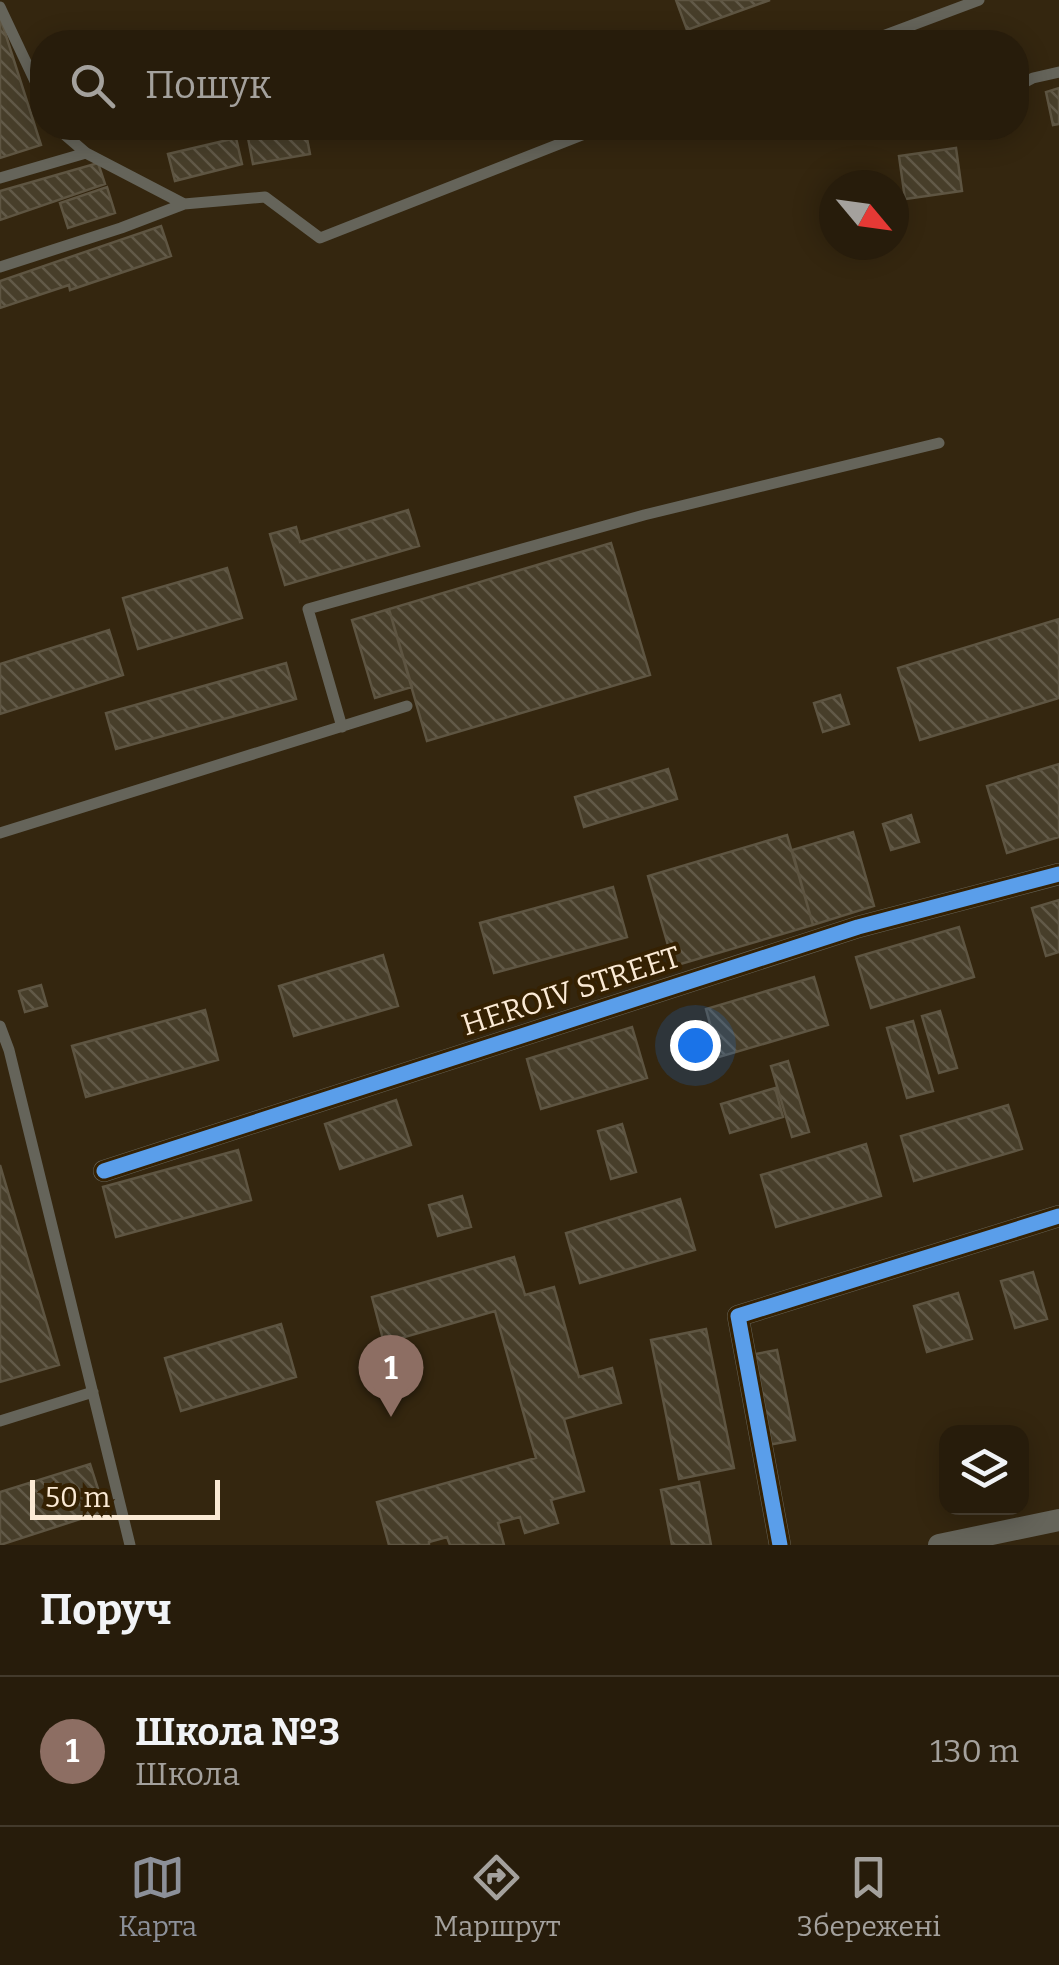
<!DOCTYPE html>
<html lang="uk">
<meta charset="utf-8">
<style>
:root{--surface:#271c0b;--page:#332919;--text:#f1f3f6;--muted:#a4a19d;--line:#433a2c;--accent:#8c9099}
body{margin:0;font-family:Bitter,serif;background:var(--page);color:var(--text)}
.controls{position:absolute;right:30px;bottom:30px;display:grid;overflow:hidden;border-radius:20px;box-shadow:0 5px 25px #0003}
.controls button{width:90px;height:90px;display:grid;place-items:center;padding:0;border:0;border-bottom:2px solid var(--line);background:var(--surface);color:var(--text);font:50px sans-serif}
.compass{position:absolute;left:819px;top:170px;width:90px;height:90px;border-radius:50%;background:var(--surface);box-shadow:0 5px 25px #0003;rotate:119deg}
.scale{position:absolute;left:30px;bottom:25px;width:190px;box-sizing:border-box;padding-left:10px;border:5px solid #fbead5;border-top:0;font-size:28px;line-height:35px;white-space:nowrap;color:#fbead5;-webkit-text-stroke:8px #352102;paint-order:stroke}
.you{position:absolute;left:695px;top:1045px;width:35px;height:35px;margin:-25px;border:8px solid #fff;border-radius:50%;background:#1a73e8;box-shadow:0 0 0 15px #1a73e833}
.badge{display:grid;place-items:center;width:65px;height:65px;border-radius:50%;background:var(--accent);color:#fff;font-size:32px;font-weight:700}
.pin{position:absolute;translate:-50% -82px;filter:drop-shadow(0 2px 5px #0008)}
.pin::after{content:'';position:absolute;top:52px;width:35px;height:30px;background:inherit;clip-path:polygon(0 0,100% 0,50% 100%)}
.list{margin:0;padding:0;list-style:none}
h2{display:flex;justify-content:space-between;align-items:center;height:130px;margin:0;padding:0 40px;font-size:42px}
h2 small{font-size:32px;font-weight:400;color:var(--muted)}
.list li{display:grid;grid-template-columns:65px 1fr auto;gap:30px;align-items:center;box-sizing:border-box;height:150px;padding:0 40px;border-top:2px solid var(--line)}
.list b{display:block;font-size:38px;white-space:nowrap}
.list p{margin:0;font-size:32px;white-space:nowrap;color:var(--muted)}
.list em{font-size:32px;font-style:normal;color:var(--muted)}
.icon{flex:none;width:55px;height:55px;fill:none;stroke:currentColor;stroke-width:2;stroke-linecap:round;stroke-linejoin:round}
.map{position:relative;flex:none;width:1059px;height:1545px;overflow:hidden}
.search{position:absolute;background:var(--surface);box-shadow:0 5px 25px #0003;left:30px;right:30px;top:30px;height:110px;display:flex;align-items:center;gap:25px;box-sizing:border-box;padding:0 35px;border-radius:40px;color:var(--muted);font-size:38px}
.sheet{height:280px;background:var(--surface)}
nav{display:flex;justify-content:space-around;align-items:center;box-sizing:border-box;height:140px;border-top:2px solid var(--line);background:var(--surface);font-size:28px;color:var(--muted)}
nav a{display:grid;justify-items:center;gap:5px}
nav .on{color:var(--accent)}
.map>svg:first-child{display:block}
</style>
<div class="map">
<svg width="1059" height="1545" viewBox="0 0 1059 1545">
<defs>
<pattern id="building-back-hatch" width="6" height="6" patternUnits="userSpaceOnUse" patternTransform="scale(2.5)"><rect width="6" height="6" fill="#473e2a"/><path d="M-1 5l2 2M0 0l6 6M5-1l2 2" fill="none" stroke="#625a48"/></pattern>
</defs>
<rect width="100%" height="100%" fill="#34260f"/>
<path fill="url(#building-back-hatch)" stroke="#5e5542" stroke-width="2.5" d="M 676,0 L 770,0 L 687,30 Z
M 0,17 L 41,145 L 0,158 Z
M 1059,88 L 1059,124 L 1053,125 L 1046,92 Z
M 305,128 L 310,154 L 253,164 L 248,138 Z
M 236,138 L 242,164 L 175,181 L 168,154 Z
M 956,148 L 962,191 L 905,199 L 899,156 Z
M 98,163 L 105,184 L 0,220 L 0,191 Z
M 107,187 L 115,213 L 68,228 L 60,203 Z
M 161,226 L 171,256 L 70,290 L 69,285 L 0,308 L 0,281 Z
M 408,510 L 419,546 L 285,585 L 270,534 L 296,527 L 300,542 Z
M 611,543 L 650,675 L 427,741 L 389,609 Z
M 227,568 L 242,618 L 138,649 L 123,598 Z
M 389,609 L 412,687 L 375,698 L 352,620 Z
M 1059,619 L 1059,698 L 920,740 L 898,668 Z
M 109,630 L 123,675 L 0,714 L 0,664 Z
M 286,663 L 296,699 L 116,749 L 106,713 Z
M 840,695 L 849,724 L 823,732 L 814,703 Z
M 1059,764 L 1059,837 L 1007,853 L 987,786 Z
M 668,769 L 677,799 L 584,827 L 575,797 Z
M 911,815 L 919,842 L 891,850 L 883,824 Z
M 853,832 L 874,906 L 813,925 L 792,850 Z
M 787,835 L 813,925 L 674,966 L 648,876 Z
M 613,887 L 627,937 L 494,973 L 480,923 Z
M 1059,900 L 1059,952 L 1046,956 L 1032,908 Z
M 959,927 L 974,977 L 871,1008 L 856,957 Z
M 383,955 L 398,1006 L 294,1036 L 279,986 Z
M 814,977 L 828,1025 L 719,1057 L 706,1009 Z
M 41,985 L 47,1006 L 25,1012 L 19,991 Z
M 205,1010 L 218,1060 L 86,1097 L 72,1046 Z
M 940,1011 L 957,1068 L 939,1073 L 922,1016 Z
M 913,1021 L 933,1091 L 907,1098 L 887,1028 Z
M 632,1027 L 647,1078 L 541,1109 L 527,1059 Z
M 788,1061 L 809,1132 L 792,1137 L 771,1066 Z
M 775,1088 L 783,1117 L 730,1133 L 721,1104 Z
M 396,1100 L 411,1145 L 340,1169 L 325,1124 Z
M 1008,1105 L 1022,1149 L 914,1181 L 901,1136 Z
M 622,1124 L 636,1172 L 611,1179 L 598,1131 Z
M 866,1144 L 881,1196 L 776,1227 L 761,1175 Z
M 238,1150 L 251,1200 L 116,1237 L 103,1187 Z
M 0,1165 L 59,1365 L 0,1382 Z
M 462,1196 L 471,1227 L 438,1236 L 429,1205 Z
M 680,1199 L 695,1250 L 580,1283 L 566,1233 Z
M 514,1257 L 525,1295 L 554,1287 L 579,1377 L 612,1368 L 621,1403 L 564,1419 L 584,1491 L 551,1500 L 558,1523 L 525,1533 L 520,1517 L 498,1523 L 504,1545 L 450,1545 L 447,1537 L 429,1542 L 429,1545 L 389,1545 L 377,1502 L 536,1458 L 495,1311 L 384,1343 L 372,1297 Z
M 1033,1272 L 1047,1319 L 1015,1328 L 1001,1281 Z
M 958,1293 L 972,1339 L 927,1352 L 914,1306 Z
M 281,1324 L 296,1377 L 181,1411 L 165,1358 Z
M 706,1329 L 734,1468 L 679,1479 L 651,1340 Z
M 777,1350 L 795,1440 L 768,1445 L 750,1355 Z
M 90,1464 L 105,1511 L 0,1545 L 0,1492 Z
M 699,1482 L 711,1545 L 672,1545 L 661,1490 Z"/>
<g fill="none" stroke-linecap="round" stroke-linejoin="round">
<path stroke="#65645a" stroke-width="11" d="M 0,7 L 42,96
M 867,42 L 979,0
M 1016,87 L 1033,78 L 1059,72
M 57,128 L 86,153
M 0,178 L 86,153 L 184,204 L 265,197 L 320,238 L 600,128
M 0,267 L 121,228 L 184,204
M 342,727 L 308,609 L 644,515 L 939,443
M 0,833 L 407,706
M 0,1026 L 9,1050 L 130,1545
M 0,1421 L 93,1392"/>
<path stroke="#65645a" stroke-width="22" d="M 104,1171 L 858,927 L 1059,874
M 780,1545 L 738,1316 L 1059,1216
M 939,1545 L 1059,1520"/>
<g stroke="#352102" stroke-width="21">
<path id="cycleway" d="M 104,1171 L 858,927 L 1059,874
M 780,1545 L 738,1316 L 1059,1216"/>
</g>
<use href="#cycleway" stroke="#5a9eea" stroke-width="15"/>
</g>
<g text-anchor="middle" stroke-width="8" stroke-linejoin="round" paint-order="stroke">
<g font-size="30" fill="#fbead5" stroke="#352102">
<text transform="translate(571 991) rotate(-18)" y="10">HEROIV STREET</text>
</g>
</g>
</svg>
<div class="controls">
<button><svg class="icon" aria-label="layers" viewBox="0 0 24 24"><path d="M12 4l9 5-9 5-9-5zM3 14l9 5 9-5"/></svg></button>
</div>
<svg class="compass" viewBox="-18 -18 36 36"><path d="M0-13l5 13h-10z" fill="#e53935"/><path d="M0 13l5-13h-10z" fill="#a4a19d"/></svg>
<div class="scale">50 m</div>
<div class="you"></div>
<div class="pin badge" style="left:391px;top:1417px;background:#8d6e63">1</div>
<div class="search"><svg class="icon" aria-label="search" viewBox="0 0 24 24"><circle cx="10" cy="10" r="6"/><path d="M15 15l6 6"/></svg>Пошук</div>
</div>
<section class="sheet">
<h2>Поруч<small></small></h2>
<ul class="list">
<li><span class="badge" style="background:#8d6e63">1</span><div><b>Школа №3</b><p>Школа</p></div><em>130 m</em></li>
</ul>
</section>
<nav>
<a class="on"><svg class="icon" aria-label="map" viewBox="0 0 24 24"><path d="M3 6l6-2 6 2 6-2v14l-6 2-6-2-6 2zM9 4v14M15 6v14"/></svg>Карта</a>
<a><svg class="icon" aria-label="directions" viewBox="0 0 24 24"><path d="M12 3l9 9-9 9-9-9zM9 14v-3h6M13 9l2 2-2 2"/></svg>Маршрут</a>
<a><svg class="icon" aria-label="saved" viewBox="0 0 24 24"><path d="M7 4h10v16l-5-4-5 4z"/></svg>Збережені</a>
</nav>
